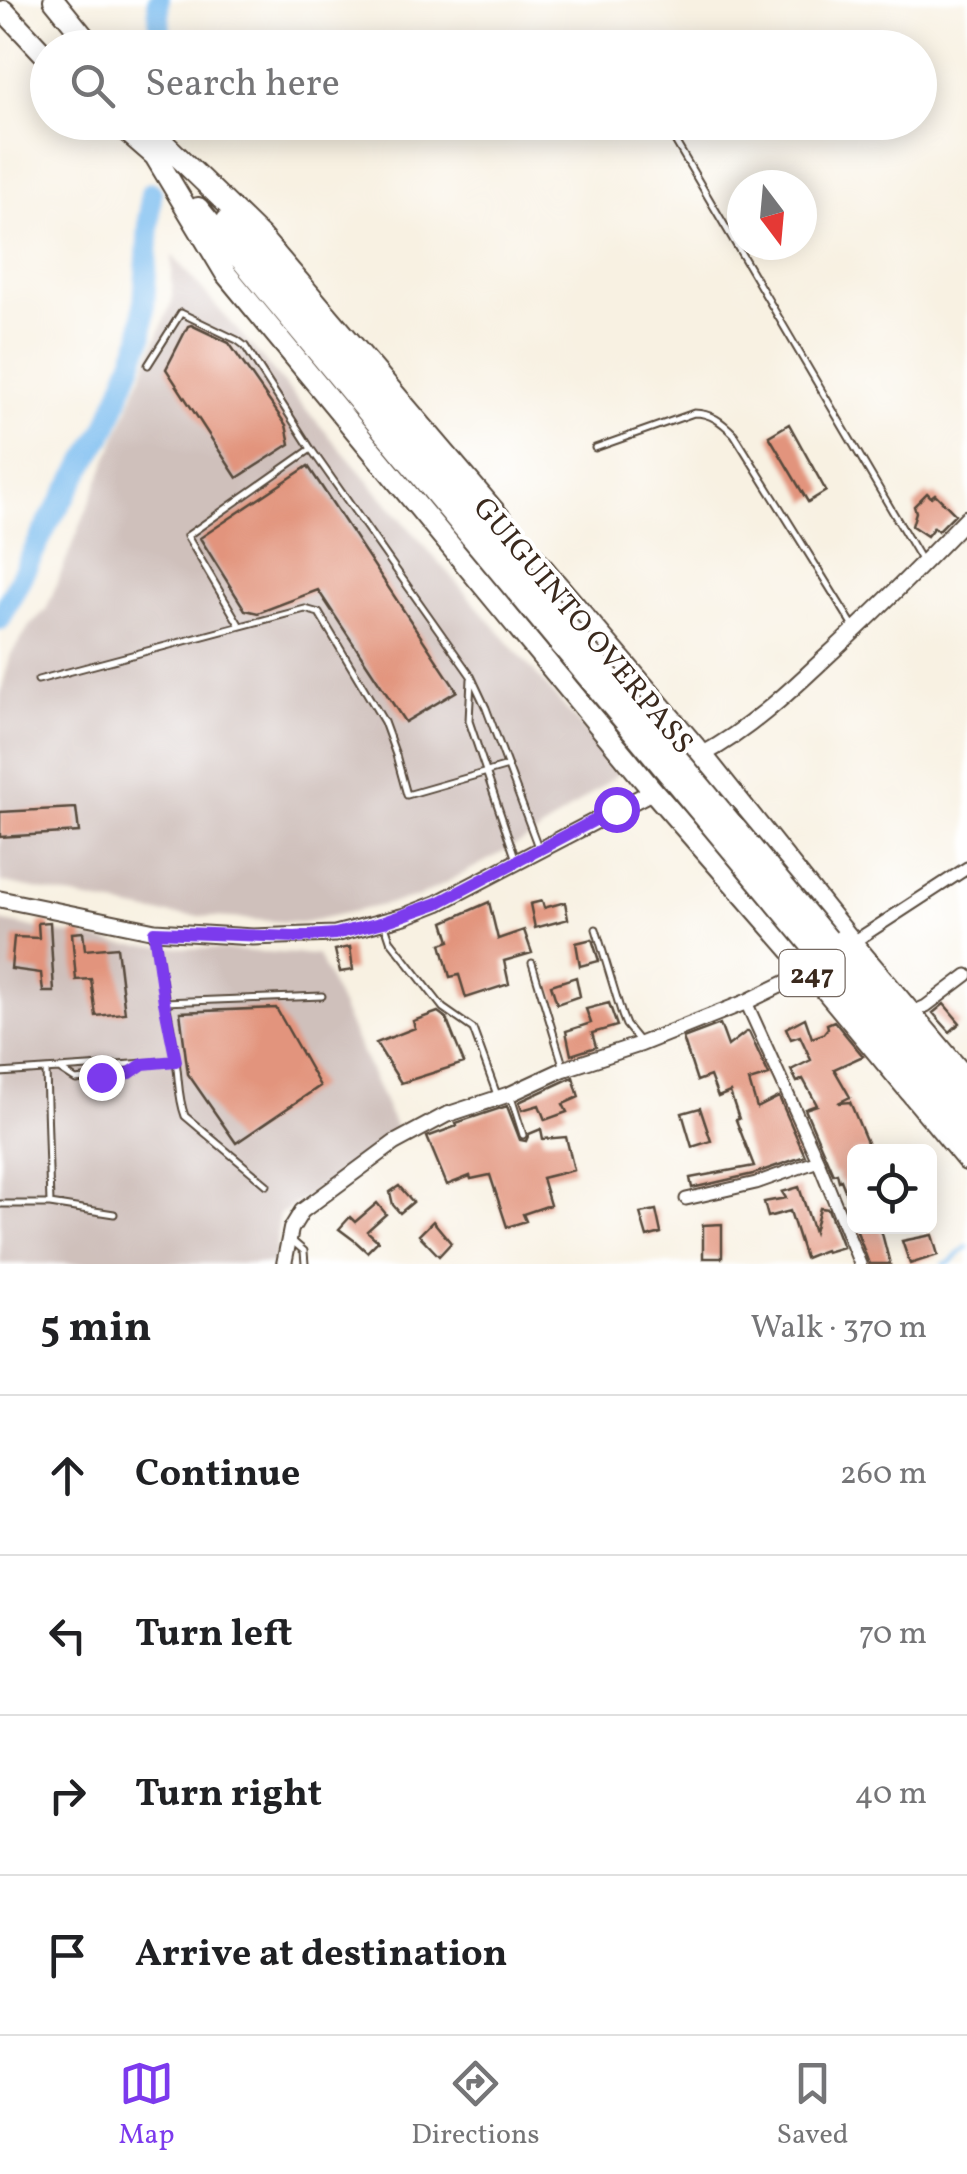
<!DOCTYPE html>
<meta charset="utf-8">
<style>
:root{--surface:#fff;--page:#f6f6f6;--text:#202124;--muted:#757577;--line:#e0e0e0;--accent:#7c3aed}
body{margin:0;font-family:Vollkorn,serif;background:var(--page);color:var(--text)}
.controls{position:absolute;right:30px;bottom:30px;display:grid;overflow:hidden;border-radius:15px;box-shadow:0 5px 25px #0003}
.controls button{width:90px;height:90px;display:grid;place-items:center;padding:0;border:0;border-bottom:2px solid var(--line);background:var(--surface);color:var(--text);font:50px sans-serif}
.compass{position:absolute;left:727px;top:170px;width:90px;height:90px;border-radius:50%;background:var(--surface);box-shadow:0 5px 25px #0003;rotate:164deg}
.stop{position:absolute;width:30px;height:30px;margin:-22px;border:8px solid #7c3aed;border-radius:50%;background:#fff}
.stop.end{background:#7c3aed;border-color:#fff;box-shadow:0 2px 10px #0008}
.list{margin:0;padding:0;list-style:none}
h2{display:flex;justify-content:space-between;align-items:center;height:130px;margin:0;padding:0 40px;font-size:42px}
h2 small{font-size:32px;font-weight:400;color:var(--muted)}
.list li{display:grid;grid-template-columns:65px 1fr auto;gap:30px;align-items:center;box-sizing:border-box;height:160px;padding:0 40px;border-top:2px solid var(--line)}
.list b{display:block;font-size:38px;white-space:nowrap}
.list em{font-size:32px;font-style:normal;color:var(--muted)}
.icon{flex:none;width:55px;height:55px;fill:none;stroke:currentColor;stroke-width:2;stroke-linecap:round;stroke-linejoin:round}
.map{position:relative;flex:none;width:967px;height:1264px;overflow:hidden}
.search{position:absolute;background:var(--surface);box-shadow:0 5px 25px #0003;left:30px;right:30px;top:30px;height:110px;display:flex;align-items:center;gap:25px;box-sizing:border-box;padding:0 35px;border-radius:55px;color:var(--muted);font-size:38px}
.sheet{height:770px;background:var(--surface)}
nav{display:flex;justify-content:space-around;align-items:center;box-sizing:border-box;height:140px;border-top:2px solid var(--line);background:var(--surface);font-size:28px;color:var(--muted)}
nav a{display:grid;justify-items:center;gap:5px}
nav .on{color:var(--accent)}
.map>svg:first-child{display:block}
</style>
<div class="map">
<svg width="967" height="1264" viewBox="0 0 967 1264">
<rect width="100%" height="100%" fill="#fff"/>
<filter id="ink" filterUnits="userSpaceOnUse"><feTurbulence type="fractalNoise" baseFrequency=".01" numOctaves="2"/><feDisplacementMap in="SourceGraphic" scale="20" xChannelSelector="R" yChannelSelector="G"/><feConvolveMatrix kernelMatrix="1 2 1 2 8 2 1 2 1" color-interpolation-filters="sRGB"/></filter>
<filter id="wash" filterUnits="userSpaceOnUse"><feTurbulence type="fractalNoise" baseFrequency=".0048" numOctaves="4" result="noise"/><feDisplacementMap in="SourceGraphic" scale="40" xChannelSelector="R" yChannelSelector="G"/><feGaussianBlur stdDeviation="2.25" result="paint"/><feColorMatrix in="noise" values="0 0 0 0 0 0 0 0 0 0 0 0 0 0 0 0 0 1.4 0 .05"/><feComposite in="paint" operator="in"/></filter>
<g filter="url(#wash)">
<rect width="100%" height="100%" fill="#f8f1e2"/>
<path fill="#cfc0bb" d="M 172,255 L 621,772 L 535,835 L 419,897 L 301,923 L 153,913 L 0,882 L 0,695 L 11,654 L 31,624 L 46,610 L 172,301 Z
M 0,921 L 118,944 L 318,955 L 399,1135 L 279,1215 L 275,1264 L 0,1264 Z"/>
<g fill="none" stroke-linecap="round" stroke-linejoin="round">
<path stroke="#79bcef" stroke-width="4" d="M 944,1264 L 952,1261 L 967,1247"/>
<path stroke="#79bcef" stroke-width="22" d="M 158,0 L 161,48
M 0,619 L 48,523 L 107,427 L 142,337 L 151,193"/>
</g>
<g id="blocks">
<path fill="#e2947d" d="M 191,325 L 229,343 L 286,425 L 290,444 L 237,478 L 166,369 L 188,326 Z
M 789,424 L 826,491 L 808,502 L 769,436 Z
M 308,466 L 457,691 L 405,722 L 318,590 L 258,613 L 245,610 L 200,538 Z
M 927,493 L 931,497 L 935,494 L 955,514 L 938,531 L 934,527 L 927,536 L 912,526 L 916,512 L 914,506 Z
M 76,808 L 79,832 L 0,837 L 0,812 Z
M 542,901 L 544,908 L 565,902 L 568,919 L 535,928 L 530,904 Z
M 489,902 L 498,939 L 524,930 L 532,953 L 504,961 L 509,984 L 466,998 L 459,975 L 450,977 L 441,944 L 450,941 L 444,922 Z
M 50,922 L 54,992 L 43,992 L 41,973 L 11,969 L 14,937 L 39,938 L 38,923 Z
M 83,932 L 85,950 L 117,947 L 125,1013 L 96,1016 L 91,979 L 76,980 L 72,933 Z
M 592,939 L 599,961 L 580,966 L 576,943 Z
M 350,947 L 353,970 L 340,972 L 335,950 Z
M 576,977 L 580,996 L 557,1004 L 551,985 Z
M 609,1003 L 617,1026 L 592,1033 L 596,1047 L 571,1055 L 566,1031 L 591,1023 L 586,1009 Z
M 944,1004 L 960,1023 L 950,1032 L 933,1013 Z
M 276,1008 L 320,1086 L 236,1143 L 188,1074 L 180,1012 Z
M 438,1012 L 446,1018 L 464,1063 L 401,1083 L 376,1043 L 415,1028 L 413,1021 Z
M 805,1018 L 812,1038 L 823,1034 L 828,1028 L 827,1024 L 834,1021 L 863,1056 L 834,1069 L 850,1097 L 838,1103 L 850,1102 L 871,1152 L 854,1152 L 854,1213 L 841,1180 L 839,1181 L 837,1173 L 833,1174 L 805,1109 L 817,1105 L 803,1079 L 797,1082 L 791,1070 L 811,1060 L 800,1036 L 791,1039 L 786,1028 Z
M 720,1024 L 728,1046 L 746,1032 L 749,1032 L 769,1075 L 749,1081 L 757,1108 L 779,1097 L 805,1156 L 753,1174 L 692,1188 L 690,1178 L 754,1166 L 736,1120 L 739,1119 L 730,1092 L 718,1097 L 710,1076 L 697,1081 L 683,1038 Z
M 573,1077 L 579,1097 L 563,1104 L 567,1112 L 545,1120 L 539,1105 L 522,1110 L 519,1102 Z
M 507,1106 L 520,1140 L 526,1141 L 529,1134 L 541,1129 L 543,1139 L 566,1137 L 574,1170 L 542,1178 L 550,1205 L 523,1214 L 526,1221 L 507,1227 L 490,1175 L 471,1179 L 470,1176 L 447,1185 L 427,1137 L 457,1126 L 456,1123 Z
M 700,1108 L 711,1141 L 692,1147 L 682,1113 Z
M 399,1186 L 413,1202 L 400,1213 L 393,1205 L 390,1192 Z
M 799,1187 L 814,1232 L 820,1208 L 828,1209 L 843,1247 L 826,1252 L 825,1250 L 805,1258 L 790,1211 L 768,1217 L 764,1202 L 786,1198 L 782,1192 Z
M 377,1203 L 386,1214 L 367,1231 L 378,1241 L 367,1252 L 355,1241 L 339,1229 L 350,1217 L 355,1222 Z
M 656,1210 L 661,1233 L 647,1237 L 640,1213 Z
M 433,1221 L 451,1243 L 439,1256 L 419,1235 Z
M 722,1224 L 722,1258 L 703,1258 L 703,1225 Z
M 855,1226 L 880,1226 L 890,1264 L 869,1264 Z
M 932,1235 L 938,1255 L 910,1264 L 902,1241 Z"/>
</g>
</g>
<g filter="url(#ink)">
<use href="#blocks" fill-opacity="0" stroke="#57483b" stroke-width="2.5"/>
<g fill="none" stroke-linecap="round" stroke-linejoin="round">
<g stroke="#57483b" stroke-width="9">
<path id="service" d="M 664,122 L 921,560
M 148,365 L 181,313 L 237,340 L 245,346 L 311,449 L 471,676 L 486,708 L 538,847
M 595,448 L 694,413 C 711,413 722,422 734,434 L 854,627
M 240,626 L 187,536 L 311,449
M 471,679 L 469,721 L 516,860
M 38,680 L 305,609 L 319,613 L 384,722 L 396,755 L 407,795 L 508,766
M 385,925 L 390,940 L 443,1008 L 473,1029 L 497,1095
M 596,929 L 622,1015 L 626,1025 L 639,1041
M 155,934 C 160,977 170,1019 176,1061 C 179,1080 178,1098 185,1116 L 267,1185
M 532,963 L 563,1065
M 164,1002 L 322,996
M 59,1069 L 76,1080 L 130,1073 L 141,1066
M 46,1070 L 50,1204 L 114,1214
M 0,1073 L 176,1061
M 511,1097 L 523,1135
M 0,1204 L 50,1204
M 290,1239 L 304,1251 L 305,1264"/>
</g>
<g stroke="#57483b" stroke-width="15">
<path id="minor" d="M 852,943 L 967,868
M 746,1002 L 818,1161 L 860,1264
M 910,1013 L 926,1006 L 967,975
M 686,1199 L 756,1183 L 818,1161"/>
</g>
<g stroke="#57483b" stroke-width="18">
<path id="tertiary" d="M 284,1264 L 291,1229 L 302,1211 L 394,1143 L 446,1115 L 510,1094 L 564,1069 L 641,1044 L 746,1002 L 810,971"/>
</g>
<g stroke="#57483b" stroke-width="19">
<path id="secondary" d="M 702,755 C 748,730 786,695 824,659 C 873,614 921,566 967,518
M 0,899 L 155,931 L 253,937 L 335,934 L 405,916 L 438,903 L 653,791"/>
</g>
<g stroke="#57483b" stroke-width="24">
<path id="motorway" d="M 54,0 L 93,48
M 4,11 L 48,58
M 116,122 L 155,156 L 226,274 L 653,791 L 810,971 L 967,1160
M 151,122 L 166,145 L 260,236 L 702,755 L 852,943 L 967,1080
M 198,208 L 471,537
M 227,220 L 484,526
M 828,939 L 967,1109
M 815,950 L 967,1133"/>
</g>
<use href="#service" stroke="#fff" stroke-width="5"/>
<use href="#minor" stroke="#fff" stroke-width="11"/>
<use href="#tertiary" stroke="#fff" stroke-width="14"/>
<use href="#secondary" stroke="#fff" stroke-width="15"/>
<use href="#motorway" stroke="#fff" stroke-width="20"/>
<g stroke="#57483b" stroke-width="24" stroke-linecap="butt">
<path id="motorway-bridge" d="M 484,526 L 828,939
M 471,537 L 815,950"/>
</g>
<use href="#motorway-bridge" stroke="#fff" stroke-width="20"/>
</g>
</g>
<g fill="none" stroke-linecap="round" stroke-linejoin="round" filter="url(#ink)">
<path stroke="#7c3aed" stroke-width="12" d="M 101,1077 L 130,1073 L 143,1064 L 176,1061 L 164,1002 L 154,932 L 295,937 L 335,934 L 384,922 L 438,903 L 616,809"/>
</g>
<g text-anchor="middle" stroke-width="8" stroke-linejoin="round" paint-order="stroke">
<rect fill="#fff" stroke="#766a62" stroke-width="2.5" x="779.5" y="950" width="65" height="46" rx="8"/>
<g font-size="28" font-weight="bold" fill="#3b2a1e">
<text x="812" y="983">247</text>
</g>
<g font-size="30" fill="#3b2a1e" stroke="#fff">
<text transform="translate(584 625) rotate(50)" y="10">GUIGUINTO OVERPASS</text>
</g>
</g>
</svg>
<div class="controls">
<button><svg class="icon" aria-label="locate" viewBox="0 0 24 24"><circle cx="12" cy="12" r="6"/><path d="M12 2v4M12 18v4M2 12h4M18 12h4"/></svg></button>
</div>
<svg class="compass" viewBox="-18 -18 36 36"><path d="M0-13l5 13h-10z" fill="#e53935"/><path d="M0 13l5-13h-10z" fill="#757577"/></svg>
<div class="stop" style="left:616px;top:809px"></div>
<div class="stop end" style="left:101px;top:1077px"></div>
<div class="search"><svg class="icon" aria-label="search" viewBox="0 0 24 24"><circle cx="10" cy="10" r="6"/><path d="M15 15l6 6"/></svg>Search here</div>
</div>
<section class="sheet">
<h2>5 min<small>Walk · 370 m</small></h2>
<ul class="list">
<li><svg class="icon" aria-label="ahead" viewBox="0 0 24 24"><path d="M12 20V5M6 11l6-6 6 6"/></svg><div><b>Continue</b></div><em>260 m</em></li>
<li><svg class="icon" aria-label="left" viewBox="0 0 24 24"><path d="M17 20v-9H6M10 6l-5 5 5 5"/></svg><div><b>Turn left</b></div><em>70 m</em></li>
<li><svg class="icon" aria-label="right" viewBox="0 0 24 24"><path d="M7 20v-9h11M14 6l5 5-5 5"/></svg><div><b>Turn right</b></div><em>40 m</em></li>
<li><svg class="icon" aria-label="arrive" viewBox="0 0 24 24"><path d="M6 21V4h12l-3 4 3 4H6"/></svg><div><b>Arrive at destination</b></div></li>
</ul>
</section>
<nav>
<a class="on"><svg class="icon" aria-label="map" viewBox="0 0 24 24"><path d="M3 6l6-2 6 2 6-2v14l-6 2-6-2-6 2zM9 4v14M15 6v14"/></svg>Map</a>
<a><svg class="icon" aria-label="directions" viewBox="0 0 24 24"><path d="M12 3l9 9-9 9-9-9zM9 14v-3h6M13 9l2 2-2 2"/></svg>Directions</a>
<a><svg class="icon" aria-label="saved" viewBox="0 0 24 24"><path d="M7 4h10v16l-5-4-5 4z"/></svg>Saved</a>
</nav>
